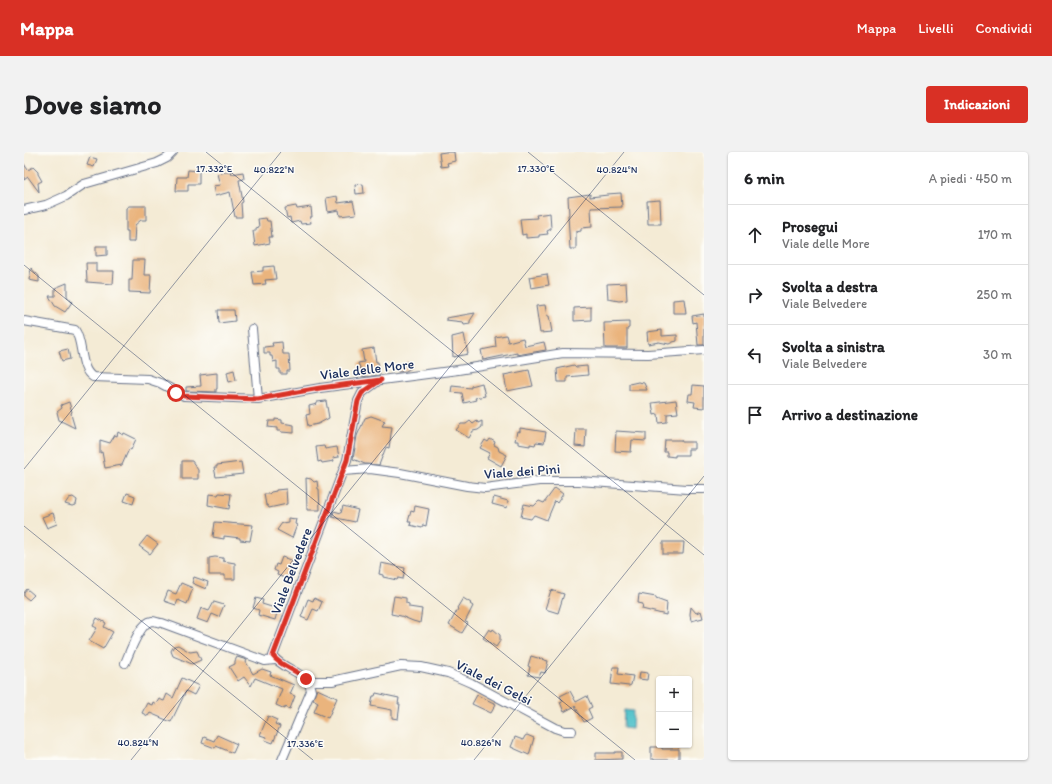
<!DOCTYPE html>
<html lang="it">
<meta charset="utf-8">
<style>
:root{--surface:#fff;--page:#f2f2f2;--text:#202124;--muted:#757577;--line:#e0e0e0;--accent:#d93025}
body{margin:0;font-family:Itim,sans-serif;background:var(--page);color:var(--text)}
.controls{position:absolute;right:12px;bottom:12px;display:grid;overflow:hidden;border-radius:4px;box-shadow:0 1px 3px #0004}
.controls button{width:36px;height:36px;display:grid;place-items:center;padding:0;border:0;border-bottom:1px solid var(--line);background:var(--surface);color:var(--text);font:20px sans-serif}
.stop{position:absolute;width:12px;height:12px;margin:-9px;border:3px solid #d93025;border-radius:50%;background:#fff}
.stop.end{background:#d93025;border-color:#fff;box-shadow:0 1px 4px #0008}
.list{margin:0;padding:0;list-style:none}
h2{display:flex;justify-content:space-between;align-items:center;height:52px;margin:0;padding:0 16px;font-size:17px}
h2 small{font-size:13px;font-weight:400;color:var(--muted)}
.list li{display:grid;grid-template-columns:26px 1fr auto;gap:12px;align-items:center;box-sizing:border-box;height:60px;padding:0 16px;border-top:1px solid var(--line)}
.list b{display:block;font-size:15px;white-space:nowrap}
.list p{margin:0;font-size:13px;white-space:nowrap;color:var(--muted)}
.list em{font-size:13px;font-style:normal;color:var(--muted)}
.icon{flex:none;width:22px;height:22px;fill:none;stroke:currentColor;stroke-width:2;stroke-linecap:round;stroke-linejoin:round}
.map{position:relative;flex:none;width:680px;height:608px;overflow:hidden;border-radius:4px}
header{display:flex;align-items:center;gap:24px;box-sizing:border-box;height:56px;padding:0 20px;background:var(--accent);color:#fff}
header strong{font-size:19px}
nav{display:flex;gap:22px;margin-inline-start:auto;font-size:14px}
.intro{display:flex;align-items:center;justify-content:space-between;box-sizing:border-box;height:96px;padding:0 24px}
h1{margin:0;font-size:28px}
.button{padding:10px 18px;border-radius:4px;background:var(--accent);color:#fff;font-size:14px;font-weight:700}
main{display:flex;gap:24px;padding:0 24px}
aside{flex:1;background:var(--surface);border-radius:4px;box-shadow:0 1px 3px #0004}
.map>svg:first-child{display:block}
</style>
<header>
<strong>Mappa</strong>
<nav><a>Mappa</a><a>Livelli</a><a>Condividi</a></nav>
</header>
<div class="intro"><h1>Dove siamo</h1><a class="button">Indicazioni</a></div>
<main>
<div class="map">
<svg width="680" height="608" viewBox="0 0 680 608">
<rect width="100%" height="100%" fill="#fdfcf7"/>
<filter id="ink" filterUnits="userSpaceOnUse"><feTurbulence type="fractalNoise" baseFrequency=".025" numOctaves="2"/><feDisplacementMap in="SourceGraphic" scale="8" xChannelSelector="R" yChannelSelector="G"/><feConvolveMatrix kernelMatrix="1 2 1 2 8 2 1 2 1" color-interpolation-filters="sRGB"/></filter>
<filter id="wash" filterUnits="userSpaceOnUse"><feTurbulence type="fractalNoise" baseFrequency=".012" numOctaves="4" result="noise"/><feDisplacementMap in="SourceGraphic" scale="16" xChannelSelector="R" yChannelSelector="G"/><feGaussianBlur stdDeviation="0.9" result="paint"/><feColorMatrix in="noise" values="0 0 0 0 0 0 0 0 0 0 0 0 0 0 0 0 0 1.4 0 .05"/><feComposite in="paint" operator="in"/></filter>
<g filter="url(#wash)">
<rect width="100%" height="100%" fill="#f4ebd5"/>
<path fill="#55c3cb" stroke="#387994" d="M 600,558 L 609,559 L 608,577 L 599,576 Z"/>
<g id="blocks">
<path fill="#eab47d" d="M 422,0 L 430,0 L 431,9 L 423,11 L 424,14 L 417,15 L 415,1 Z
M 66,5 L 73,7 L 70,15 L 63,13 Z
M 0,12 L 4,18 L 9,15 L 14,20 L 14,22 L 18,29 L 14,31 L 15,40 L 4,25 L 0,28 Z
M 164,18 L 175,19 L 175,32 L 164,32 L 164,39 L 152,39 L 153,25 L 163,25 Z
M 207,19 L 208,22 L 219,20 L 220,27 L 215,28 L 219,50 L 217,51 L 218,65 L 211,65 L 206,40 L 191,44 L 189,34 L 196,33 L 193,22 Z
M 339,32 L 340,41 L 332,42 L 331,33 Z
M 597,41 L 598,55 L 567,56 L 568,75 L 557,76 L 557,79 L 552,80 L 552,97 L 546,97 L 544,63 L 545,63 L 544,45 L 566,42 L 566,45 L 584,43 L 583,42 Z
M 313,44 L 314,51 L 329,49 L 332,62 L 316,64 L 315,58 L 304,60 L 302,46 Z
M 636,48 L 637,72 L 624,72 L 623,49 Z
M 105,54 L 122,54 L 122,68 L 117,68 L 111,73 L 110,90 L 104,90 L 104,79 L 102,79 L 102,56 Z
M 272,54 L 273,57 L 287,55 L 288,65 L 286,65 L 287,71 L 277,72 L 276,69 L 267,71 L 266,65 L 263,66 L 261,56 Z
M 526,61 L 527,77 L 523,79 L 524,82 L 515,83 L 515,85 L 502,86 L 502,82 L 498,83 L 496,67 L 513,66 L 512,63 Z
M 242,66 L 243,69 L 246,69 L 248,85 L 245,85 L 246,91 L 231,94 L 229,79 L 232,79 L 232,76 L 235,75 L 234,67 Z
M 72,94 L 83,94 L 83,103 L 72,104 Z
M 109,108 L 121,108 L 120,123 L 127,123 L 126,141 L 105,140 L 105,128 L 108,128 Z
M 62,111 L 72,111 L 72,119 L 90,119 L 89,132 L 63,130 Z
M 250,114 L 252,127 L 241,128 L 242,132 L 230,133 L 228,120 L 239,119 L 239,115 Z
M 7,116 L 15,124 L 15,130 L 5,128 Z
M 523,122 L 525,133 L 507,136 L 505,125 Z
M 43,131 L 43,144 L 48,150 L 41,160 L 31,154 L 25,144 L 31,144 L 31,136 Z
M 602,131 L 603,148 L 595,149 L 584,147 L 583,132 Z
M 660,147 L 662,161 L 649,161 L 649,148 Z
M 521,153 L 523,164 L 525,164 L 528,180 L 516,181 L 512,154 Z
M 567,155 L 567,168 L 550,169 L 550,156 Z
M 194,158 L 210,158 L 211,169 L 195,171 Z
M 451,161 L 446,169 L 446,172 L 440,173 L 439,170 L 422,168 L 422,166 Z
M 680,162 L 680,193 L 674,193 L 672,170 L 669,171 L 668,164 Z
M 605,170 L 605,176 L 603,177 L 603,196 L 581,196 L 580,171 Z
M 638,178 L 638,184 L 653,183 L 653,189 L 649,190 L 645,192 L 635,190 L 624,192 L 623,180 Z
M 440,182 L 444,202 L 429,205 L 428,185 Z
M 482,183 L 484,190 L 499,186 L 501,194 L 520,190 L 522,198 L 493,203 L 493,201 L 459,208 L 457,198 L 472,195 L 471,185 Z
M 258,190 L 259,202 L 265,202 L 266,219 L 263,219 L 263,222 L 256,222 L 256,217 L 253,217 L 253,209 L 249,210 L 248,204 L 246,204 L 246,201 L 240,201 L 240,195 L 249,194 L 248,191 Z
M 350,196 L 352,210 L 354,210 L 356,223 L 340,225 L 334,211 L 340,210 L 338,198 Z
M 44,197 L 46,207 L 38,209 L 35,199 Z
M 383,209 L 386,213 L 388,213 L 387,215 L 387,216 L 382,219 L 374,220 L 371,215 L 380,214 Z
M 550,213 L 552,215 L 563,214 L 564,223 L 543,225 L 543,230 L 534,230 L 533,217 Z
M 210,218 L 212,228 L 205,230 L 203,220 Z
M 505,218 L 509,234 L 483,239 L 480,223 Z
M 193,221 L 193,237 L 192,237 L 192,240 L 162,239 L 162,235 L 177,234 L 176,223 Z
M 614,230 L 620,231 L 623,238 L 605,238 L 605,232 Z
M 458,231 L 461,244 L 451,246 L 452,248 L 440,251 L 438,241 L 427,240 L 428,234 L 447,236 L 447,234 Z
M 669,233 L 680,234 L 680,256 L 670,255 L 671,250 L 664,249 L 665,242 L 668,242 Z
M 652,248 L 654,261 L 643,262 L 643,270 L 635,271 L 634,262 L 630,263 L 628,251 Z
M 302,249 L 305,266 L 294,272 L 284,274 L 282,263 L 286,262 L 285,254 L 293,252 L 293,250 Z
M 45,250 L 48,260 L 47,261 L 48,266 L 51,276 L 35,268 L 33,260 L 38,256 L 37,253 Z
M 347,264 L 361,269 L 358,274 L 368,275 L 365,296 L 362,295 L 355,313 L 341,312 L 329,307 L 333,284 L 341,266 Z
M 251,267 L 258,268 L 258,271 L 270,273 L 270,281 L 257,280 L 257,279 L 253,279 L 253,276 L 244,275 L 245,269 L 251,269 Z
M 446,269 L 449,272 L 453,269 L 454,271 L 458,269 L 458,275 L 454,278 L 449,279 L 445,286 L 432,278 L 437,272 L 442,272 Z
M 496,276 L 522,280 L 520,291 L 512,290 L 511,293 L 506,292 L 506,294 L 494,292 L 494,289 L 491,289 L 493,279 L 496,280 Z
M 552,277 L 562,277 L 561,295 L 551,294 Z
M 592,279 L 622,281 L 622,289 L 608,288 L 607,300 L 591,299 Z
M 94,280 L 99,283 L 100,281 L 112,287 L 107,298 L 105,297 L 98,313 L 81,316 L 78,300 L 76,301 L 76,288 L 86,291 L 91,283 L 93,284 Z
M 466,287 L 471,290 L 470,293 L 474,295 L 475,299 L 483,303 L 477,314 L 463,306 L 466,301 L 456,296 L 461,288 L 464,290 Z
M 641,288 L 657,288 L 658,290 L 670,290 L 670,297 L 664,297 L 664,303 L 651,303 L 651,305 L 643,304 L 643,300 L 640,300 Z
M 300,294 L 301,297 L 313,295 L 315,305 L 309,306 L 310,309 L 298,311 L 297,309 L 294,310 L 292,295 Z
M 158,309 L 168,309 L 174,318 L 174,327 L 158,327 Z
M 217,310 L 219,322 L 192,325 L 190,315 L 193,315 L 193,313 Z
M 282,326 L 287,327 L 290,330 L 293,329 L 294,337 L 295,337 L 296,358 L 283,358 Z
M 531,336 L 539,342 L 533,351 L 531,349 L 523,368 L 510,363 L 507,367 L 497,365 L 500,352 L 510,354 L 515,349 L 520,351 Z
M 262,337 L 263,352 L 245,356 L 243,353 L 242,353 L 240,342 L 245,342 L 247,340 L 252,339 L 252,338 Z
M 103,341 L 111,344 L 109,352 L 100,349 Z
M 195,341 L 207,342 L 205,357 L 184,353 L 185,342 L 194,343 Z
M 49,345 L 53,348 L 52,353 L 48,354 L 41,352 L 45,346 Z
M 470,345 L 484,349 L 483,356 L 468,352 Z
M 319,354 L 334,358 L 331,370 L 308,365 L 310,359 L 317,361 Z
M 391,354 L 405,357 L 402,374 L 399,373 L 398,376 L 386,373 L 387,370 L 384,370 L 387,359 L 390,360 Z
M 29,361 L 33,372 L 23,376 L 18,365 Z
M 264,366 L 272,367 L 271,372 L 273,373 L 268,386 L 253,378 L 258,371 L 264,370 Z
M 191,370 L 229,373 L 226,389 L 216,388 L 216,386 L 200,384 L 200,387 L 189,385 Z
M 123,384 L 134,392 L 126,402 L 115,394 Z
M 639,390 L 660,390 L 659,402 L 639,402 Z
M 191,405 L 199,406 L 199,409 L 211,411 L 211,427 L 201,427 L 201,423 L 185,423 L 185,406 Z
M 258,405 L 269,409 L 267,414 L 268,415 L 263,427 L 253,423 L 254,420 L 250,418 L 252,412 L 255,413 Z
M 357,411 L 381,416 L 379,427 L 374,426 L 373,428 L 359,425 L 359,423 L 355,422 Z
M 170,425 L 184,430 L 182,437 L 168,431 Z
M 157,431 L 169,436 L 163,452 L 154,448 L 152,453 L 140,449 L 144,439 L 152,442 Z
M 3,437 L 10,443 L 5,448 L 0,444 L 0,441 Z
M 527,438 L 540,442 L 534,461 L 521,457 Z
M 615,442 L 632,445 L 632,447 L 643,451 L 642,463 L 618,457 L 619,452 L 614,451 Z
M 370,444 L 382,446 L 382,451 L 385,452 L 385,455 L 398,457 L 396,471 L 389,469 L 377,464 L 367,462 Z
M 232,446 L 239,448 L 238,452 L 254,457 L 251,468 L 234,463 L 235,458 L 229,456 Z
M 290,446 L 298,450 L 294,459 L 289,457 L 284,468 L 277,465 L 284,447 L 289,449 Z
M 439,446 L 447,451 L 446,452 L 449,454 L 441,470 L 444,471 L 438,481 L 425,473 L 434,457 L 433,456 Z
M 190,450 L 200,453 L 195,465 L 188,462 L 184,471 L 173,467 L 177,456 L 185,459 Z
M 667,455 L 672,461 L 677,459 L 679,466 L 667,469 L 666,462 Z
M 73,466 L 82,471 L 80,475 L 89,480 L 79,497 L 65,489 L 73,476 L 69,474 Z
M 465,477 L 468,479 L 469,477 L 476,483 L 476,489 L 472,495 L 459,486 Z
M 154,493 L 166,500 L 173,499 L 177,508 L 168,512 L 149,504 L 147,499 L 148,497 L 150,494 Z
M 507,504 L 524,509 L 521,521 L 517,520 L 515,525 L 504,523 L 506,515 L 504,514 Z
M 213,505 L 223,508 L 222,510 L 229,522 L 238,517 L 247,520 L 246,523 L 270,533 L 266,542 L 271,544 L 266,557 L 261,555 L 261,557 L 252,553 L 258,537 L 231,526 L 227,534 L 220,525 L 214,529 L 205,515 L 211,512 L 211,509 Z
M 589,515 L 595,515 L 594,522 L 609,524 L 607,533 L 605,534 L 587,532 Z
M 616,520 L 624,521 L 623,528 L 615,527 Z
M 158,526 L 175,534 L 170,543 L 162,539 L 147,570 L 126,561 L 124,564 L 118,561 L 123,551 L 128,553 L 129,550 L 132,552 L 135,547 L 140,549 L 143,542 L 149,546 Z
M 293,537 L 313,546 L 304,566 L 290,560 L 294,550 L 289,547 Z
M 546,539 L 552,550 L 563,544 L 568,555 L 564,557 L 568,566 L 560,570 L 551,554 L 540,560 L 536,550 L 539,549 L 536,544 Z
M 352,541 L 375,546 L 374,552 L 376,552 L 374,567 L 368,566 L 368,558 L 347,554 L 349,544 L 351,544 Z
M 453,543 L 472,552 L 467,561 L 448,552 Z
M 244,564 L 253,568 L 251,572 L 256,574 L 249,591 L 241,588 L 242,585 L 236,583 Z
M 193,583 L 213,592 L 209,601 L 192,594 L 191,596 L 178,591 L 180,585 L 190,589 Z
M 503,583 L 510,586 L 505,603 L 487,595 L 491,585 L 499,588 L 501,584 Z
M 627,595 L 638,595 L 638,597 L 655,597 L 655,606 L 654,608 L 630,608 L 630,607 L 627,607 Z
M 591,600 L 598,600 L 598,607 L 572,608 L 572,601 L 591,601 Z"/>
</g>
</g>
<g filter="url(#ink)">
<use href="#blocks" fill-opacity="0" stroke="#677188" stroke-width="1"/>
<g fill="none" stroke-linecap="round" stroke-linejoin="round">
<g stroke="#677188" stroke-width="10">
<path id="street" d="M 0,58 L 22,53 L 42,44 L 60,32 L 133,11 L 143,6 L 149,0
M 0,169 L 51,178 C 60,191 55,217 69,225 L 124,227 L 136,231 L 160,244 L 234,247 L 296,236 L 434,218 L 539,201 L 624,202 L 680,198
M 228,177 L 234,247
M 319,319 L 346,317 L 376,321 L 443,334 L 461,336 L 515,329 L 555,329 L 663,337 L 680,337
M 101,511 C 106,500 116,470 128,469 C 131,469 135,471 138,471 L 241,509 L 251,508
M 282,527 L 291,529 L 308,529 L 377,514 L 397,515 L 424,521 L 447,531 L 531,576 L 540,579 L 548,579
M 258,608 L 287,539 C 284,519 260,519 249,504 L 323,308 L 334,249 L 338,241 L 353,230"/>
</g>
<use href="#street" stroke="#fff" stroke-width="8"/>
</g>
</g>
<g fill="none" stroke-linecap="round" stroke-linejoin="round" filter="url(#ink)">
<path stroke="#d93025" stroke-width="5" d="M 152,241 L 160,244 L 234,247 L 296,236 L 357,228 L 338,241 L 334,249 L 323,308 L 249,504 C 257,515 272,517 282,527"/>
</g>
<path fill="none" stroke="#1b2f5e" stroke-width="1" stroke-opacity="0.45" d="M 182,0 L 680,403M 504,0 L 680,143M 0,113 L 611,608M 0,317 L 257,0M 0,374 L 289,608M 107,608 L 600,0M 450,608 L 680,324"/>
<g text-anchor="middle" stroke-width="3" stroke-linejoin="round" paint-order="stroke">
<g font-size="14" fill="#1b2f5e" stroke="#fdfcf7">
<text transform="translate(343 217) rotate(-7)" y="5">Viale delle More</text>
<text transform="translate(498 319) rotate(-4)" y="5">Viale dei Pini</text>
<text transform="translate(267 419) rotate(-69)" y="5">Viale Belvedere</text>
<text transform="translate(470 530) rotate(27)" y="5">Viale dei Gelsi</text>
</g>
</g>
<g font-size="10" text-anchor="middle" fill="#1b2f5e" stroke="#fdfcf7" stroke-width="3" stroke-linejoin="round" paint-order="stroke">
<text x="190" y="20">17.332°E</text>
<text x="512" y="20">17.330°E</text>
<text x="250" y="21">40.822°N</text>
<text x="593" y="21">40.824°N</text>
<text x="114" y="594">40.824°N</text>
<text x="457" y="594">40.826°N</text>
<text x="281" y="595">17.336°E</text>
</g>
</svg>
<div class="controls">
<button>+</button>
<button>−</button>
</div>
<div class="stop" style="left:152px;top:241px"></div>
<div class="stop end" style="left:282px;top:527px"></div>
</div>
<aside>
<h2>6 min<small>A piedi · 450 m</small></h2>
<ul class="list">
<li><svg class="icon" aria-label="ahead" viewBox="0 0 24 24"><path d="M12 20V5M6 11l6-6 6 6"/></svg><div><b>Prosegui</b><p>Viale delle More</p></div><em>170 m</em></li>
<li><svg class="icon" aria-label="right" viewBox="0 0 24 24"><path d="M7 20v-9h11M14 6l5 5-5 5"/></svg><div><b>Svolta a destra</b><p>Viale Belvedere</p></div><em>250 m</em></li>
<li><svg class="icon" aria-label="left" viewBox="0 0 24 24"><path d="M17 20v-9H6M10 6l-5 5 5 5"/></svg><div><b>Svolta a sinistra</b><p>Viale Belvedere</p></div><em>30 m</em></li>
<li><svg class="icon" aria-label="arrive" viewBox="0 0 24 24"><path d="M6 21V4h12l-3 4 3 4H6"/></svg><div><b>Arrivo a destinazione</b></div></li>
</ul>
</aside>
</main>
